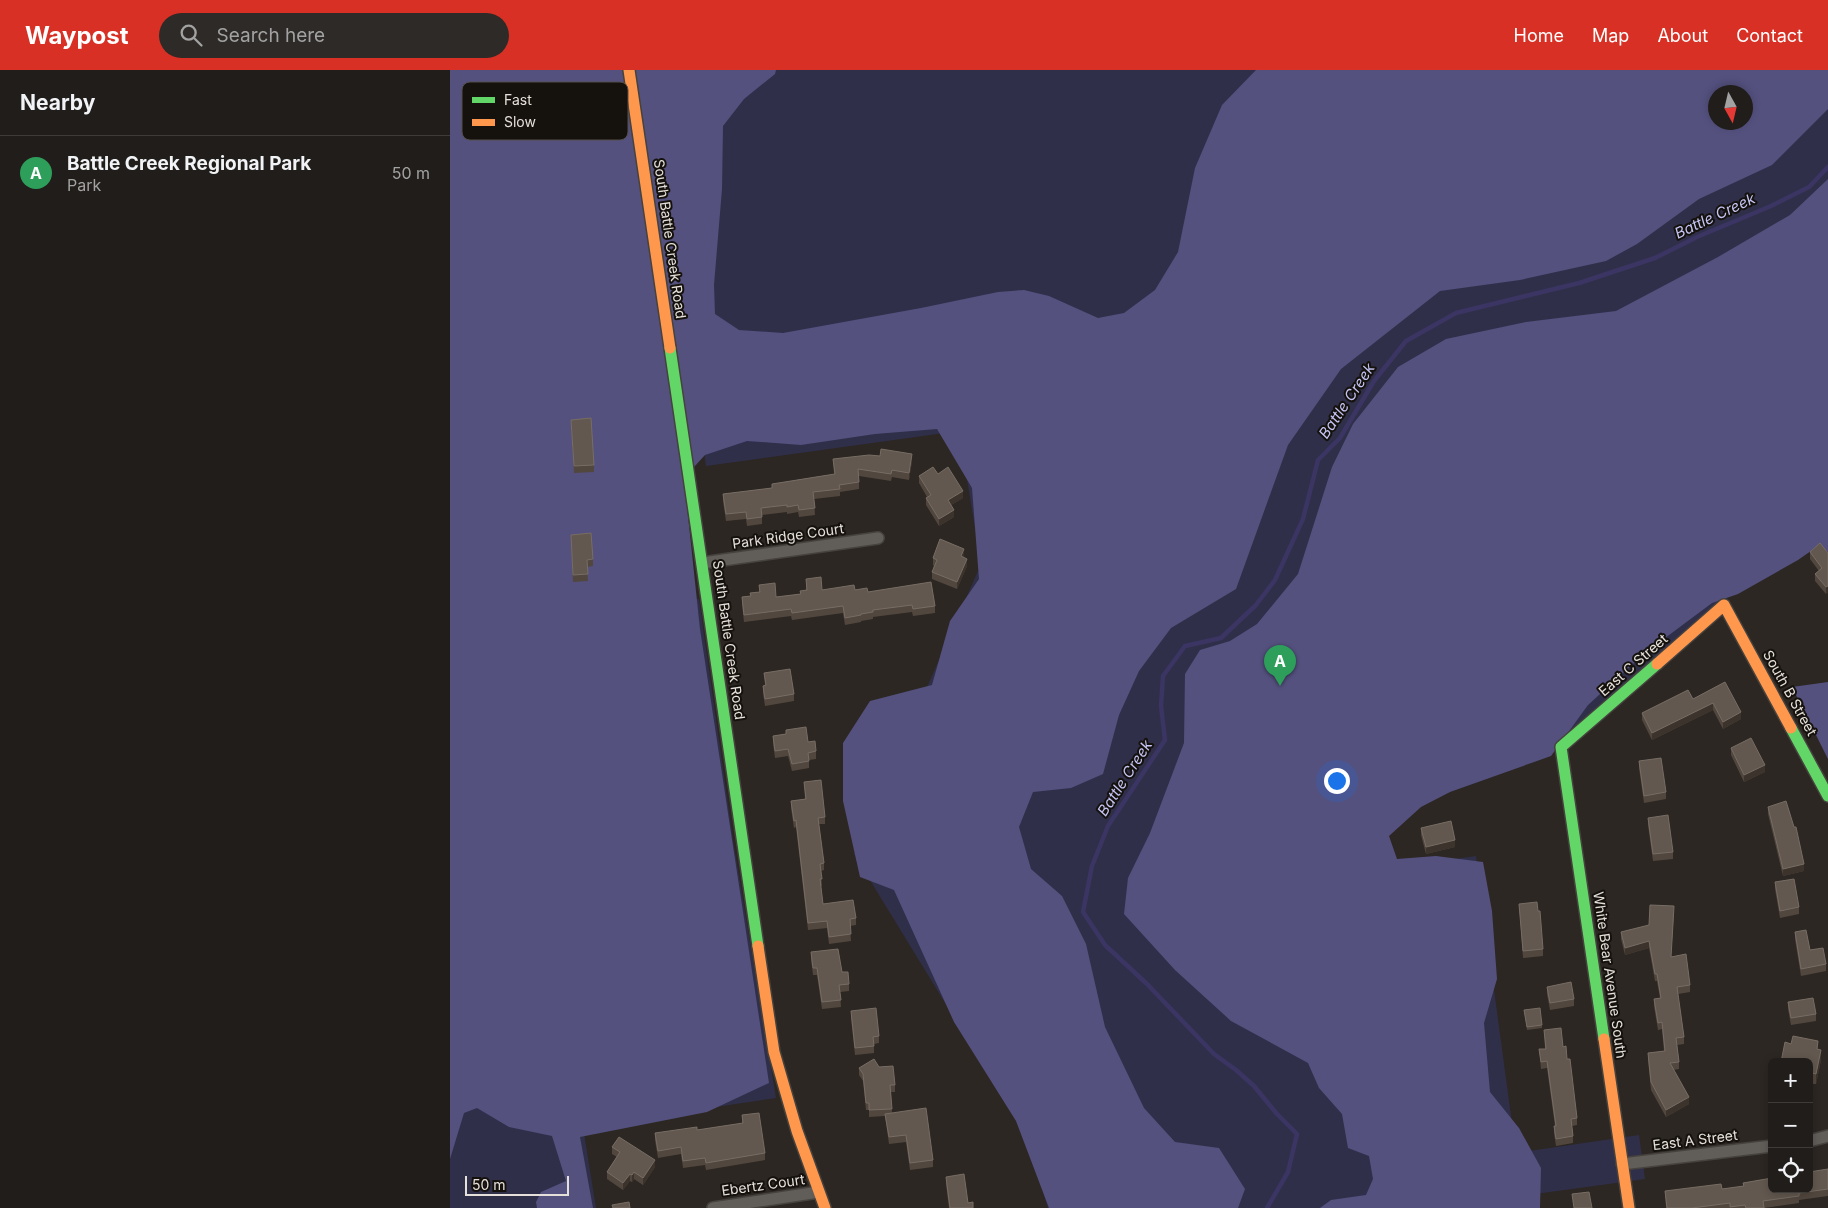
<!DOCTYPE html>
<meta charset="utf-8">
<style>
:root{--surface:#211d1a;--page:#2d2a27;--text:#f1f3f6;--muted:#a2a2a2;--line:#3e3b39;--accent:#d93025}
body{margin:0;font-family:Inter,sans-serif;background:var(--page);color:var(--text)}
.controls{position:absolute;right:15px;bottom:15px;display:grid;overflow:hidden;border-radius:8px;box-shadow:0 2px 8px #0003}
.controls button{width:45px;height:45px;display:grid;place-items:center;padding:0;border:0;border-bottom:1px solid var(--line);background:var(--surface);color:var(--text);font:25px sans-serif}
.compass{position:absolute;left:1258px;top:15px;width:45px;height:45px;border-radius:50%;background:var(--surface);box-shadow:0 2px 8px #0003;rotate:172deg}
.scale{position:absolute;left:15px;bottom:12px;width:104px;box-sizing:border-box;padding-left:5px;border:2px solid #e6e0da;border-top:0;font-size:14px;line-height:18px;white-space:nowrap;color:#e6e0da;-webkit-text-stroke:4px #15110d;paint-order:stroke}
.you{position:absolute;left:886px;top:710px;width:18px;height:18px;margin:-12px;border:4px solid #fff;border-radius:50%;background:#1a73e8;box-shadow:0 0 0 8px #1a73e833}
.badge{display:grid;place-items:center;width:32px;height:32px;border-radius:50%;background:var(--accent);color:#fff;font-size:16px;font-weight:700}
.pin{position:absolute;translate:-50% -41px;filter:drop-shadow(0 1px 2px #0008)}
.pin::after{content:'';position:absolute;top:26px;width:18px;height:15px;background:inherit;clip-path:polygon(0 0,100% 0,50% 100%)}
.list{margin:0;padding:0;list-style:none}
h2{display:flex;justify-content:space-between;align-items:center;height:65px;margin:0;padding:0 20px;font-size:21px}
h2 small{font-size:16px;font-weight:400;color:var(--muted)}
.list li{display:grid;grid-template-columns:32px 1fr auto;gap:15px;align-items:center;box-sizing:border-box;height:75px;padding:0 20px;border-top:1px solid var(--line)}
.list b{display:block;font-size:19px;white-space:nowrap}
.list p{margin:0;font-size:16px;white-space:nowrap;color:var(--muted)}
.list em{font-size:16px;font-style:normal;color:var(--muted)}
.icon{flex:none;width:28px;height:28px;fill:none;stroke:currentColor;stroke-width:2;stroke-linecap:round;stroke-linejoin:round}
.map{position:relative;flex:none;width:1378px;height:1138px;overflow:hidden}
header{display:flex;align-items:center;gap:30px;box-sizing:border-box;height:70px;padding:0 25px;background:var(--accent);color:#fff}
header strong{font-size:24px}
nav{display:flex;gap:28px;margin-inline-start:auto;font-size:18px}
.search{width:350px;height:45px;background:var(--page);display:flex;align-items:center;gap:12px;box-sizing:border-box;padding:0 18px;border-radius:28px;color:var(--muted);font-size:19px}
main{display:flex}
aside{flex:1;background:var(--surface)}
.map>svg:first-child{display:block}
</style>
<header>
<strong>Waypost</strong>
<div class="search"><svg class="icon" aria-label="search" viewBox="0 0 24 24"><circle cx="10" cy="10" r="6"/><path d="M15 15l6 6"/></svg>Search here</div>
<nav><a>Home</a><a>Map</a><a>About</a><a>Contact</a></nav>
</header>
<main>
<aside>
<h2>Nearby<small></small></h2>
<ul class="list">
<li><span class="badge" style="background:#2e9e5b">A</span><div><b>Battle Creek Regional Park</b><p>Park</p></div><em>50 m</em></li>
</ul>
</aside>
<div class="map">
<svg width="1378" height="1138" viewBox="0 0 1378 1138">
<rect width="100%" height="100%" fill="#2c2723"/>
<path fill="#302f4a" fill-rule="evenodd" d="M 0,0 L 1378,0 L 1378,458 L 1307,464 L 1273,536 L 1111,678 L 915,745 L 921,801 L 1026,786 L 1066,1083 L 1189,1065 L 1195,1109 L 1070,1126 L 1070,1138 L 598,1138 L 574,1062 L 404,784 L 531,494 L 509,361 L 256,396 L 243,307 L 62,555 L 249,529 L 283,770 L 326,1028 L 133,1057 L 146,1138 L 0,1138 ZM 1266,22 L 1296,22 L 1296,52 L 1266,52 Z"/>
<path fill="#54517f" fill-rule="evenodd" d="M 0,0 L 326,0 L 325,4 L 294,29 L 273,56 L 272,119 L 264,215 L 265,244 L 289,260 L 333,263 L 471,238 L 548,222 L 574,220 L 599,226 L 648,248 L 674,243 L 705,220 L 728,182 L 745,98 L 772,35 L 806,0 L 1378,0 L 1378,39 L 1322,95 L 1249,129 L 1187,174 L 1156,191 L 1070,210 L 990,221 L 891,299 L 838,375 L 786,519 L 721,558 L 689,601 L 669,645 L 653,704 L 621,718 L 583,722 L 569,757 L 581,799 L 612,826 L 636,874 L 655,957 L 694,1038 L 725,1072 L 769,1078 L 795,1119 L 788,1138 L 599,1138 L 566,1051 L 504,952 L 444,820 L 410,807 L 393,731 L 393,673 L 420,631 L 482,615 L 500,551 L 529,509 L 522,418 L 487,359 L 425,364 L 351,375 L 297,371 L 255,385 L 234,408 L 250,559 L 319,1013 L 257,1042 L 130,1067 L 143,1138 L 87,1138 L 86,1132 L 91,1122 L 116,1111 L 102,1066 L 59,1057 L 27,1038 L 14,1043 L 0,1089 ZM 1266,22 L 1296,22 L 1296,52 L 1266,52 Z
M 1378,109 L 1378,482 L 1368,476 L 1348,490 L 1288,524 L 1262,533 L 1195,583 L 1138,635 L 1101,686 L 1000,722 L 971,737 L 939,766 L 947,789 L 986,786 L 1033,792 L 1042,841 L 1047,909 L 1034,953 L 1040,1022 L 1069,1058 L 1091,1098 L 1090,1138 L 870,1138 L 881,1130 L 916,1125 L 923,1109 L 919,1086 L 898,1078 L 892,1044 L 869,1018 L 858,993 L 781,951 L 725,900 L 674,844 L 678,808 L 700,763 L 734,673 L 735,604 L 750,580 L 780,571 L 807,554 L 848,504 L 882,397 L 903,354 L 948,297 L 996,269 L 1076,252 L 1166,241 L 1268,187 L 1340,145 Z
M 1378,612 L 1378,689 L 1342,617 Z"/>
<g fill="none" stroke-linecap="round" stroke-linejoin="round">
<path stroke="#3a3562" stroke-width="4.5" d="M 817,1138 L 838,1102 L 847,1064 L 827,1044 L 804,1016 L 786,1000 L 764,984 L 697,914 L 655,875 L 633,842 L 642,796 L 658,756 L 715,670 L 711,636 L 713,606 L 735,576 L 771,568 L 806,535 L 825,510 L 853,449 L 868,390 L 890,368 L 924,311 L 956,271 L 1006,243 L 1129,213 L 1205,188 L 1247,167 L 1321,136 L 1359,117 L 1378,97"/>
<g stroke="#46423e" stroke-width="14">
<path id="street" d="M 252,493 L 428,468
M 1359,1071 L 1378,1066
M 1172,1094 L 1322,1076
M 263,1138 L 369,1122"/>
</g>
<g stroke="#46423e" stroke-width="14">
<path id="fast" d="M 220,278 L 308,876
M 1341,658 L 1378,726
M 1154,969 L 1111,677 L 1207,594"/>
</g>
<g stroke="#46423e" stroke-width="14">
<path id="slow" d="M 179,0 L 220,278
M 1207,594 L 1274,535 L 1341,658
M 308,876 L 324,982 L 347,1061 L 375,1138
M 1154,969 L 1179,1138"/>
</g>
<use href="#street" stroke="#615d59" stroke-width="11"/>
<use href="#fast" stroke="#63d668" stroke-width="11"/>
<use href="#slow" stroke="#ff974d" stroke-width="11"/>
</g>
<path fill="#52473e" d="M 121,350 L 144,395 L 144,402 L 124,403 Z
M 383,389 L 462,391 L 459,410 L 442,407 L 441,411 L 409,406 L 409,419 L 390,422 L 390,426 L 364,429 L 365,445 L 349,447 L 348,442 L 337,444 L 337,442 L 312,445 L 312,454 L 297,456 L 296,449 L 276,451 L 273,431 L 273,424 L 322,418 L 322,414 L 384,404 Z
M 488,404 L 513,428 L 501,435 L 504,447 L 489,456 L 476,435 L 476,428 L 477,427 L 469,413 L 469,406 Z
M 121,465 L 143,489 L 143,496 L 137,497 L 138,511 L 123,512 Z
M 1360,482 L 1378,483 L 1376,524 L 1365,511 L 1365,504 L 1369,501 L 1360,489 Z
M 514,486 L 513,487 L 517,496 L 507,519 L 482,509 L 482,502 L 484,496 L 483,495 L 483,488 Z
M 356,509 L 372,520 L 405,520 L 485,536 L 485,543 L 463,546 L 462,542 L 423,547 L 423,549 L 411,551 L 411,552 L 395,555 L 393,543 L 342,550 L 341,546 L 294,552 L 292,534 L 292,527 L 301,526 L 309,522 L 309,515 L 326,527 L 350,524 L 356,520 Z
M 314,603 L 344,624 L 344,631 L 315,636 L 313,623 L 313,616 L 315,615 Z
M 1275,612 L 1291,649 L 1273,659 L 1263,640 L 1202,670 L 1192,650 L 1192,643 L 1243,629 Z
M 336,660 L 358,672 L 366,681 L 366,689 L 359,690 L 359,698 L 342,701 L 338,686 L 325,688 L 323,673 L 323,666 L 336,664 Z
M 1281,678 L 1315,702 L 1294,712 L 1281,685 Z
M 1189,691 L 1216,722 L 1216,729 L 1194,733 L 1189,698 Z
M 354,712 L 375,747 L 375,754 L 369,754 L 374,793 L 374,800 L 371,801 L 372,816 L 371,816 L 373,834 L 406,848 L 406,855 L 400,856 L 401,871 L 379,874 L 377,858 L 358,860 L 346,757 L 344,758 L 341,738 L 341,731 L 355,729 Z
M 1318,737 L 1354,801 L 1333,806 L 1318,744 Z
M 1198,748 L 1223,782 L 1223,789 L 1203,791 L 1198,755 Z
M 971,758 L 1005,777 L 976,784 L 971,765 Z
M 1325,812 L 1349,837 L 1349,844 L 1330,848 L 1325,819 Z
M 1069,834 L 1093,879 L 1093,886 L 1073,888 Z
M 1224,843 L 1221,887 L 1240,915 L 1240,922 L 1228,924 L 1234,967 L 1234,974 L 1227,975 L 1229,992 L 1229,999 L 1223,1000 L 1239,1034 L 1216,1047 L 1201,1020 L 1198,990 L 1198,983 L 1214,981 L 1212,959 L 1208,960 L 1204,936 L 1204,929 L 1210,928 L 1207,911 L 1205,911 L 1199,878 L 1175,885 L 1171,869 L 1171,862 L 1199,855 Z
M 1345,862 L 1360,880 L 1376,894 L 1376,901 L 1351,906 L 1345,869 Z
M 361,882 L 392,902 L 399,914 L 399,921 L 390,922 L 391,937 L 372,939 L 367,905 L 363,905 L 361,889 Z
M 1097,917 L 1124,929 L 1124,936 L 1100,940 L 1097,924 Z
M 1338,932 L 1366,944 L 1366,951 L 1341,955 L 1338,939 Z
M 1074,940 L 1092,955 L 1092,958 L 1077,960 Z
M 401,941 L 429,966 L 429,973 L 424,974 L 424,983 L 405,985 L 401,948 Z
M 1094,960 L 1113,977 L 1117,989 L 1127,1048 L 1127,1055 L 1122,1056 L 1123,1066 L 1123,1073 L 1106,1076 L 1104,1063 L 1104,1056 L 1105,1056 L 1097,998 L 1091,999 L 1089,979 L 1095,979 Z
M 1368,979 L 1371,990 L 1366,1014 L 1362,1014 L 1359,1028 L 1359,992 Z
M 429,997 L 445,1015 L 445,1022 L 441,1022 L 442,1043 L 483,1090 L 483,1097 L 460,1100 L 456,1072 L 439,1074 L 435,1046 L 419,1047 L 419,1040 L 416,1040 L 413,1011 L 409,1005 L 409,998 Z
M 292,1045 L 315,1083 L 315,1090 L 256,1100 L 255,1095 L 233,1098 L 231,1084 L 208,1088 L 205,1070 L 205,1063 L 247,1060 L 292,1054 Z
M 162,1077 L 205,1097 L 193,1115 L 184,1109 L 182,1112 L 180,1111 L 173,1120 L 157,1109 L 157,1102 L 167,1087 L 162,1084 Z
M 1378,1099 L 1378,1126 L 1349,1130 L 1349,1133 L 1314,1138 L 1216,1138 L 1215,1121 L 1272,1119 L 1293,1117 L 1293,1113 Z
M 496,1107 L 518,1133 L 523,1138 L 499,1138 L 496,1114 Z"/>
<path fill="#3c342c" d="M 462,384 L 462,391 L 459,410 L 459,403 Z
M 513,421 L 513,428 L 498,437 L 498,430 Z
M 504,440 L 504,447 L 489,456 L 489,449 Z
M 514,479 L 514,486 L 511,493 L 511,486 Z
M 517,489 L 517,496 L 507,519 L 507,512 Z
M 1378,516 L 1378,523 L 1376,524 L 1376,517 Z
M 1263,633 L 1263,640 L 1202,670 L 1202,663 Z
M 1291,642 L 1291,649 L 1273,659 L 1273,652 Z
M 1315,695 L 1315,702 L 1294,712 L 1294,705 Z
M 1005,770 L 1005,777 L 976,784 L 976,777 Z
M 1354,794 L 1354,801 L 1333,806 L 1333,799 Z
M 1199,871 L 1199,878 L 1175,885 L 1175,878 Z
M 1371,980 L 1371,990 L 1366,1014 L 1366,1004 Z
M 1362,1003 L 1362,1014 L 1359,1028 L 1359,1017 Z
M 1239,1027 L 1239,1034 L 1216,1047 L 1216,1040 Z
M 205,1090 L 205,1097 L 193,1115 L 193,1108 Z
M 184,1102 L 184,1109 L 182,1112 L 182,1105 Z
M 180,1104 L 180,1111 L 173,1120 L 173,1113 Z"/>
<path fill="#62584f" stroke="#776d64" d="M 141,348 L 144,395 L 124,396 L 121,350 Z
M 431,379 L 462,384 L 459,403 L 442,400 L 441,404 L 408,399 L 409,412 L 389,415 L 390,419 L 363,422 L 365,438 L 349,440 L 348,435 L 337,437 L 337,435 L 311,438 L 312,447 L 297,449 L 296,442 L 276,444 L 273,424 L 322,418 L 322,414 L 385,404 L 383,389 L 419,385 L 430,386 Z
M 483,397 L 488,404 L 498,397 L 513,421 L 498,430 L 504,440 L 489,449 L 476,428 L 481,425 L 469,406 Z
M 141,463 L 143,489 L 137,490 L 138,504 L 123,505 L 121,465 Z
M 490,469 L 514,479 L 511,486 L 517,489 L 507,512 L 482,502 L 487,490 L 483,488 Z
M 1370,473 L 1378,483 L 1378,516 L 1376,517 L 1365,504 L 1372,498 L 1360,482 Z
M 371,507 L 372,520 L 404,515 L 405,520 L 417,518 L 418,522 L 481,512 L 485,536 L 463,539 L 462,535 L 423,540 L 423,542 L 411,544 L 411,545 L 395,548 L 393,536 L 342,543 L 341,539 L 294,545 L 292,527 L 301,526 L 300,523 L 310,522 L 309,515 L 325,513 L 326,527 L 351,524 L 350,521 L 357,520 L 356,509 Z
M 340,599 L 344,624 L 315,629 L 313,616 L 316,615 L 314,603 Z
M 1275,612 L 1291,642 L 1273,652 L 1263,633 L 1202,663 L 1192,643 L 1238,620 L 1243,629 Z
M 356,657 L 358,672 L 365,671 L 366,681 L 358,683 L 359,691 L 342,694 L 338,679 L 325,681 L 323,666 L 336,664 L 336,660 Z
M 1301,668 L 1315,695 L 1294,705 L 1281,678 Z
M 1211,688 L 1216,722 L 1194,726 L 1189,691 Z
M 371,710 L 375,747 L 368,748 L 374,793 L 370,794 L 372,809 L 370,809 L 373,834 L 403,830 L 406,848 L 400,849 L 401,864 L 379,867 L 377,851 L 358,853 L 346,750 L 344,751 L 341,731 L 356,729 L 354,712 Z
M 1336,731 L 1344,757 L 1346,757 L 1354,794 L 1333,799 L 1318,737 Z
M 1218,745 L 1223,782 L 1203,784 L 1198,748 Z
M 1001,751 L 1005,770 L 976,777 L 971,758 Z
M 1344,809 L 1349,837 L 1330,841 L 1325,812 Z
M 1087,832 L 1088,841 L 1090,841 L 1093,879 L 1073,881 L 1069,834 Z
M 1200,835 L 1224,836 L 1221,887 L 1236,884 L 1240,915 L 1227,917 L 1234,967 L 1226,968 L 1229,992 L 1220,993 L 1239,1027 L 1216,1040 L 1201,1012 L 1198,983 L 1215,981 L 1212,952 L 1208,953 L 1204,929 L 1211,928 L 1207,904 L 1205,904 L 1199,871 L 1175,878 L 1171,862 L 1199,855 Z
M 1356,860 L 1360,880 L 1373,878 L 1376,894 L 1351,899 L 1345,862 Z
M 388,879 L 392,902 L 398,902 L 399,914 L 389,915 L 391,930 L 372,932 L 367,898 L 363,898 L 361,882 Z
M 1121,912 L 1124,929 L 1100,933 L 1097,917 Z
M 1363,928 L 1366,944 L 1341,948 L 1338,932 Z
M 426,938 L 429,966 L 423,967 L 424,976 L 405,978 L 401,941 Z
M 1090,938 L 1092,955 L 1077,957 L 1074,940 Z
M 1111,958 L 1113,977 L 1116,976 L 1117,989 L 1120,989 L 1127,1048 L 1121,1049 L 1123,1066 L 1106,1069 L 1104,1056 L 1106,1056 L 1097,991 L 1091,992 L 1089,979 L 1096,979 L 1094,960 Z
M 1343,966 L 1368,971 L 1367,979 L 1371,980 L 1366,1004 L 1362,1003 L 1359,1017 L 1359,992 L 1331,992 L 1335,972 L 1341,974 Z
M 424,989 L 429,997 L 443,996 L 445,1015 L 440,1015 L 442,1039 L 419,1040 L 419,1033 L 416,1033 L 413,1004 L 409,998 Z
M 476,1038 L 483,1090 L 460,1093 L 456,1065 L 439,1067 L 435,1044 Z
M 309,1043 L 315,1083 L 256,1093 L 255,1088 L 233,1091 L 231,1077 L 208,1081 L 205,1063 L 247,1057 L 247,1060 L 293,1053 L 292,1045 Z
M 169,1067 L 205,1090 L 193,1108 L 184,1102 L 182,1105 L 180,1104 L 173,1113 L 157,1102 L 170,1082 L 162,1077 Z
M 1378,1099 L 1378,1119 L 1349,1123 L 1349,1126 L 1313,1131 L 1314,1138 L 1296,1138 L 1295,1135 L 1280,1137 L 1280,1133 L 1242,1138 L 1217,1138 L 1215,1121 L 1271,1114 L 1272,1119 L 1294,1116 L 1293,1113 L 1322,1108 L 1322,1119 L 1359,1119 L 1359,1102 Z
M 514,1104 L 518,1133 L 523,1132 L 523,1138 L 500,1138 L 496,1107 Z
M 1139,1122 L 1142,1138 L 1124,1138 L 1122,1124 Z
M 179,1132 L 180,1138 L 163,1138 L 162,1135 Z"/>
<g text-anchor="middle" stroke-width="4" stroke-linejoin="round" paint-order="stroke">
<g font-size="14" fill="#e6e0da" stroke="#15110d">
<text transform="translate(220 169) rotate(82)" y="5">South Battle Creek Road</text>
<text transform="translate(338 466) rotate(-8)" y="5">Park Ridge Court</text>
<text transform="translate(279 570) rotate(82)" y="5">South Battle Creek Road</text>
<text transform="translate(1183 595) rotate(-41)" y="5">East C Street</text>
<text transform="translate(1340 623) rotate(61)" y="5">South B Street</text>
<text transform="translate(1160 905) rotate(82)" y="5">White Bear Avenue South</text>
<text transform="translate(1245 1070) rotate(-7)" y="5">East A Street</text>
<text transform="translate(313 1115) rotate(-8)" y="5">Ebertz Court</text>
</g>
<g font-size="15" font-style="italic" fill="#c4c4f5" stroke="#15110d">
<text transform="translate(1265 146) rotate(-25)" y="5">Battle Creek</text>
<text transform="translate(897 331) rotate(-56)" y="5">Battle Creek</text>
<text transform="translate(675 708) rotate(-57)" y="5">Battle Creek</text>
</g>
</g>
<rect x="12" y="12" width="166" height="58" rx="8" fill="#15110d" stroke="#544f4a" stroke-width="1"/>
<rect x="22" y="27" width="23" height="6" fill="#63d668"/>
<rect x="22" y="49" width="23" height="7" fill="#ff974d"/>
<g font-size="14" fill="#e6e0da">
<text x="54" y="35">Fast</text>
<text x="54" y="57">Slow</text>
</g>
</svg>
<div class="controls">
<button>+</button>
<button>−</button>
<button><svg class="icon" aria-label="locate" viewBox="0 0 24 24"><circle cx="12" cy="12" r="6"/><path d="M12 2v4M12 18v4M2 12h4M18 12h4"/></svg></button>
</div>
<svg class="compass" viewBox="-18 -18 36 36"><path d="M0-13l5 13h-10z" fill="#e53935"/><path d="M0 13l5-13h-10z" fill="#a2a2a2"/></svg>
<div class="scale">50 m</div>
<div class="you"></div>
<div class="pin badge" style="left:830px;top:616px;background:#2e9e5b">A</div>
</div>
</main>
